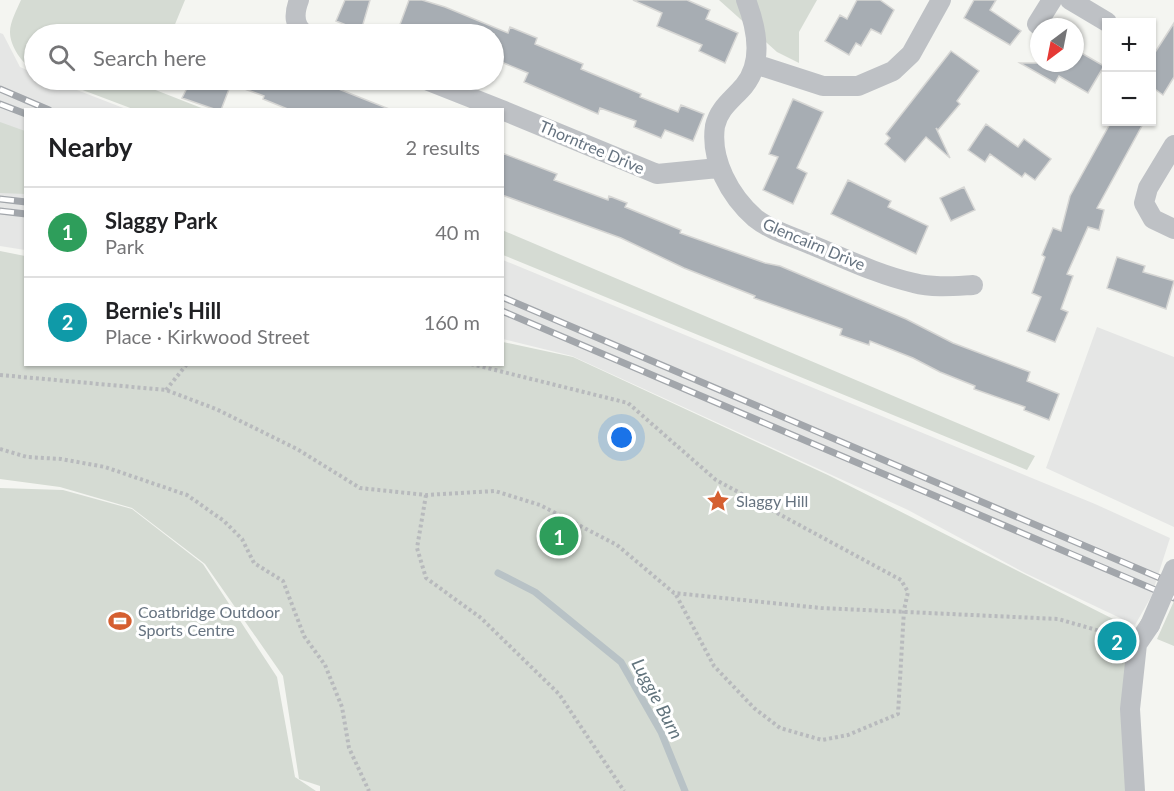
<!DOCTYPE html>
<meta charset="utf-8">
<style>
:root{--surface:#fff;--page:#f6f6f6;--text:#202124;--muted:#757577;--line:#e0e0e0;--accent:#0b8043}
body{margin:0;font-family:Lato,sans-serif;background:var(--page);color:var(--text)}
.controls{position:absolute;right:18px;top:18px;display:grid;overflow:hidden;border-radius:0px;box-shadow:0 2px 4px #0004}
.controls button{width:54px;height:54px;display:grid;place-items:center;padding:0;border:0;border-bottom:2px solid var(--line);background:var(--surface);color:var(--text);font:30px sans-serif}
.compass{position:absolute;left:1030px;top:18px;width:54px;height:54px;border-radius:50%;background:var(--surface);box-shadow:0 2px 4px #0004;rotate:212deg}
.you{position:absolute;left:622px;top:438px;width:21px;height:21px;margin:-15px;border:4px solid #fff;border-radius:50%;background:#1a73e8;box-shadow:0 0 0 9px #1a73e833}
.badge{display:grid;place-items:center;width:39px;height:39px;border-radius:50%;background:var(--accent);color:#fff;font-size:20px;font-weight:700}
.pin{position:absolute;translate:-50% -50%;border:3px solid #fff;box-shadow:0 2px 6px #0006}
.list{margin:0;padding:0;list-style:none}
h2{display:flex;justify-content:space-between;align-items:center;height:78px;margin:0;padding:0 24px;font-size:26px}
h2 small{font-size:20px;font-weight:400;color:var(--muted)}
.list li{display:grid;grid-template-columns:39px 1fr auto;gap:18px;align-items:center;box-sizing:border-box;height:90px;padding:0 24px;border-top:2px solid var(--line)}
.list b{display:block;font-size:22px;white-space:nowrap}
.list p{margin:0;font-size:20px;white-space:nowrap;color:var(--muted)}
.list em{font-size:20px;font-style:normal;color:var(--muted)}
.icon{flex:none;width:33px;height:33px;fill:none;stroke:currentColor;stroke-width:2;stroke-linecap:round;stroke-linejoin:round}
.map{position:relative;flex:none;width:1174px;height:791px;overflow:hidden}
.search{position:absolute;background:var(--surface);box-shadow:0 2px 4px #0004;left:24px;top:24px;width:480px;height:66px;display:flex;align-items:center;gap:15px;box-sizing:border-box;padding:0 21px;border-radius:33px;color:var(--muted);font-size:22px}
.panel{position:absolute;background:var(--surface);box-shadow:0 2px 4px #0004;left:24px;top:108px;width:480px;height:258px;border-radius:0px}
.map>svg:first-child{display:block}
</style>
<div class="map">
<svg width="1174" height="791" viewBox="0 0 1174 791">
<rect width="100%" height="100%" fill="#f4f5f1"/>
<path fill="#e5e6e5" d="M 0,33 L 3,34 L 20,67 L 34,73 L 34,80 L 51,80 L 126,109 L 26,110 L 25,250 L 0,246 Z
M 503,260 L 1095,504 L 1170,538 L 1151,597 L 1135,625 L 1025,573 L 908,510 L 572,356 L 503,339 Z
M 1097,327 L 1174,357 L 1174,527 L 1046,468 Z"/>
<path fill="#d5dbd3" d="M 21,0 L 185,0 L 171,34 L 34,34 L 34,70 C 22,64 10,46 10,32 C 10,22 17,9 21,0 Z
M 719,0 L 817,0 L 799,32 L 799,63 L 777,52 Z
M 56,80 L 152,80 L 153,89 L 204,109 L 133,109 Z
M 0,122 L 25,131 L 25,194 L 0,193 Z
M 502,230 L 1035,456 L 1027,470 L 503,255 Z
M 0,251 L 25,256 L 26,364 L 502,364 L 503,342 L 573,357 L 830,476 L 1133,629 L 1133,791 L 320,791 L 320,786 L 299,779 L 283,676 L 205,564 L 132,508 L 60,487 L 0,479 Z
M 0,488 L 63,490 L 132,509 L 203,564 L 277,677 L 295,777 L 316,791 L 0,791 Z
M 1174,601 L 1174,646 L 1157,639 Z"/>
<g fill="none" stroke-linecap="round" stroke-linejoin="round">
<path stroke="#b8c2c6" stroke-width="7" d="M 498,573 L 535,592 L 621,662 L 661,732 L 685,791"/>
</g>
<path fill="#a7adb3" stroke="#d6d6d4" stroke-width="1.5" d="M 345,0 L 370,0 L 361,31 L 336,21 Z
M 409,0 L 422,0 L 445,7 L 508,33 L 510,27 L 537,38 L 535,44 L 583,64 L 581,69 L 641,94 L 640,97 L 678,112 L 681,105 L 704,114 L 693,141 L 665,130 L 661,138 L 634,127 L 636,121 L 600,108 L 598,114 L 524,82 L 528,73 L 494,59 L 494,34 L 420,34 L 399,27 Z
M 633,0 L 687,0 L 710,10 L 706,19 L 738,33 L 725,63 L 699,51 L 702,45 L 657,26 L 662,13 Z
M 857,0 L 880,0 L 894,10 L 881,34 L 871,29 L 861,46 L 856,43 L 849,55 L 825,41 L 840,15 L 847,19 Z
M 974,0 L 996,0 L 990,10 L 1021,31 L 1010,45 L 964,18 Z
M 1174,23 L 1174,77 L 1163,95 L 1152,87 L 1152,57 Z
M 951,51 L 979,71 L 957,101 L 960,104 L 938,130 L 936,128 L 950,158 L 926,137 L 905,162 L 885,144 L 890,138 L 886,134 Z
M 1078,51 L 1104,66 L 1088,93 L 1059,76 L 1055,83 L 1020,63 L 1075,63 Z
M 191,80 L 316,80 L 389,109 L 290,110 L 263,99 L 264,96 L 231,84 L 221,110 L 217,110 L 182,98 Z
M 793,99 L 823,112 L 797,168 L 807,173 L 793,204 L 763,190 L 778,157 L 769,154 Z
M 1111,122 L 1144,122 L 1097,208 L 1104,210 L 1099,230 L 1088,227 L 1067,274 L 1073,276 L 1061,309 L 1068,312 L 1055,342 L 1027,331 L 1041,297 L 1032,293 L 1045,257 L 1042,255 L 1053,228 L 1061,231 L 1070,196 Z
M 986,124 L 1018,147 L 1024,139 L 1051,159 L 1035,180 L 1025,173 L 1022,177 L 990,154 L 985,162 L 968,150 Z
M 502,153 L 557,174 L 554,180 L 608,200 L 609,196 L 627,203 L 625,207 L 681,230 L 680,233 L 765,263 L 780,266 L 906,319 L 953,343 L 1030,372 L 1027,381 L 1059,394 L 1049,420 L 1024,410 L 1025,407 L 974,389 L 975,386 L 940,372 L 913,358 L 870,341 L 869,345 L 840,335 L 842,329 L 754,298 L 755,296 L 684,268 L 621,238 L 502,195 Z
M 848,180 L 891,201 L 888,207 L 928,226 L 916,254 L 831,214 Z
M 964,187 L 975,210 L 951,221 L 940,198 Z
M 1117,257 L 1145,266 L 1143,272 L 1174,281 L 1166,309 L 1107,288 Z"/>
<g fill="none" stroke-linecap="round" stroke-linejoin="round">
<path stroke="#b8babd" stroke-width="4" stroke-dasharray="3 3" stroke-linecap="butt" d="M 471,364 L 628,403 L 716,480 L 901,580 L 908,592 L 904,610 L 898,714 L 848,735 L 822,740 L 780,728 L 754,708 L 714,666 L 675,593
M 0,375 L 166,390 L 216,409 L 297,449 L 360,488 L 426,495 L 495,491 L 540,505 L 617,545 L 674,593 L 821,608 L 1058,619 L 1121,637
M 166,390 L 187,364
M 0,449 L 27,457 L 61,459 L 105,467 L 187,495 L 224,521 L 242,539 L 254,563 L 283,581 L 304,636 L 325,665 L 342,707 L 349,748 L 369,791
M 426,495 L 417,548 L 426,578 L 481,618 L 559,694 L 624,791"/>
<path stroke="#bec1c5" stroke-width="20" d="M 299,0 C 294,13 293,27 306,34
M 746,0 C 756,26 764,62 744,86 C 732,100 719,108 715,126 C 710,160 730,196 755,218 C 771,231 794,237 812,245 C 846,259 879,275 914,283 C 933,288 954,286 973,285
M 1070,0 L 1107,22
M 1037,24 L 1052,0
M 755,64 L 823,86 L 858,86 L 893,71 L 911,54 L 941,0
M 426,80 L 502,110
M 502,110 L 657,174 L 718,168
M 1174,145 L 1148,188 L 1144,203 L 1153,219 L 1174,229
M 1135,791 L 1130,709 L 1137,644 L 1150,625"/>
<g stroke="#a2a6ab" stroke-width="7">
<path id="rail" d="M 0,89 L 49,110
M 0,104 L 26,114
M 0,199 L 26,202
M 0,211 L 26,214
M 502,297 L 1174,584
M 502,311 L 1174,598"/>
</g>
<use href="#rail" stroke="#fff" stroke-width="4.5" stroke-dasharray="14" stroke-linecap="butt"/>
<path stroke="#bec1c5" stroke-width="20" d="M 1150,625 L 1174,569"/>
</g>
<defs>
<g id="sight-bare" transform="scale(1.8)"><path d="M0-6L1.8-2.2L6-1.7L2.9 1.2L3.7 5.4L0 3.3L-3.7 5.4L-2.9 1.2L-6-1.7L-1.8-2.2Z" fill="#d55f30" stroke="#fff" stroke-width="2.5" paint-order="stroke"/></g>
<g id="stadium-bare" transform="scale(1.8)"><path d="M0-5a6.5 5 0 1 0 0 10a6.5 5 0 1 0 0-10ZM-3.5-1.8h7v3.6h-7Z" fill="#d55f30" stroke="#fff" stroke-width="2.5" paint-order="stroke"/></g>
</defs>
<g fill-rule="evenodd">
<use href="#sight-bare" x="718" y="501"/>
<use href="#stadium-bare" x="120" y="621"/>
</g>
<g text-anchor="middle" stroke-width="6" stroke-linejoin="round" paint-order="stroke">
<g font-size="16" fill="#667380" stroke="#fff">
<text transform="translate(592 147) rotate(23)" y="6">Thorntree Drive</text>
<text transform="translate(814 244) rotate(23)" y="6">Glencairn Drive</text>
</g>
<g font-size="16" fill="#667380" stroke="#fff" text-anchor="start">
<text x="736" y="507">Slaggy Hill</text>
<text x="138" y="618">Coatbridge Outdoor<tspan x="138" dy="18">Sports Centre</tspan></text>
</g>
<g font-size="18" font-style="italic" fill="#62747d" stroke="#fff">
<text transform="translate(657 699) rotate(62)" y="6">Luggie Burn</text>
</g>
</g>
</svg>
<div class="controls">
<button>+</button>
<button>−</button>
</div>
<svg class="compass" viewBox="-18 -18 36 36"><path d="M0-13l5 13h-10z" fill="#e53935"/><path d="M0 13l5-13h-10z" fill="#757577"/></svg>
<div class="you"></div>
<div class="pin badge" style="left:559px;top:536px;background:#2e9e5b">1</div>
<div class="pin badge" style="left:1117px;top:641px;background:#0f9aa8">2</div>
<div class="search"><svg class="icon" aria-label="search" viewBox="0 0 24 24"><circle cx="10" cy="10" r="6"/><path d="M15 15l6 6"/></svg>Search here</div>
<section class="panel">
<h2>Nearby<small>2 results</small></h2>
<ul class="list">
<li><span class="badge" style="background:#2e9e5b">1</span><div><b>Slaggy Park</b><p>Park</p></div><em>40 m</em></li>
<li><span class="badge" style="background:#0f9aa8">2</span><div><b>Bernie's Hill</b><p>Place · Kirkwood Street</p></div><em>160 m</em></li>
</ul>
</section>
</div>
